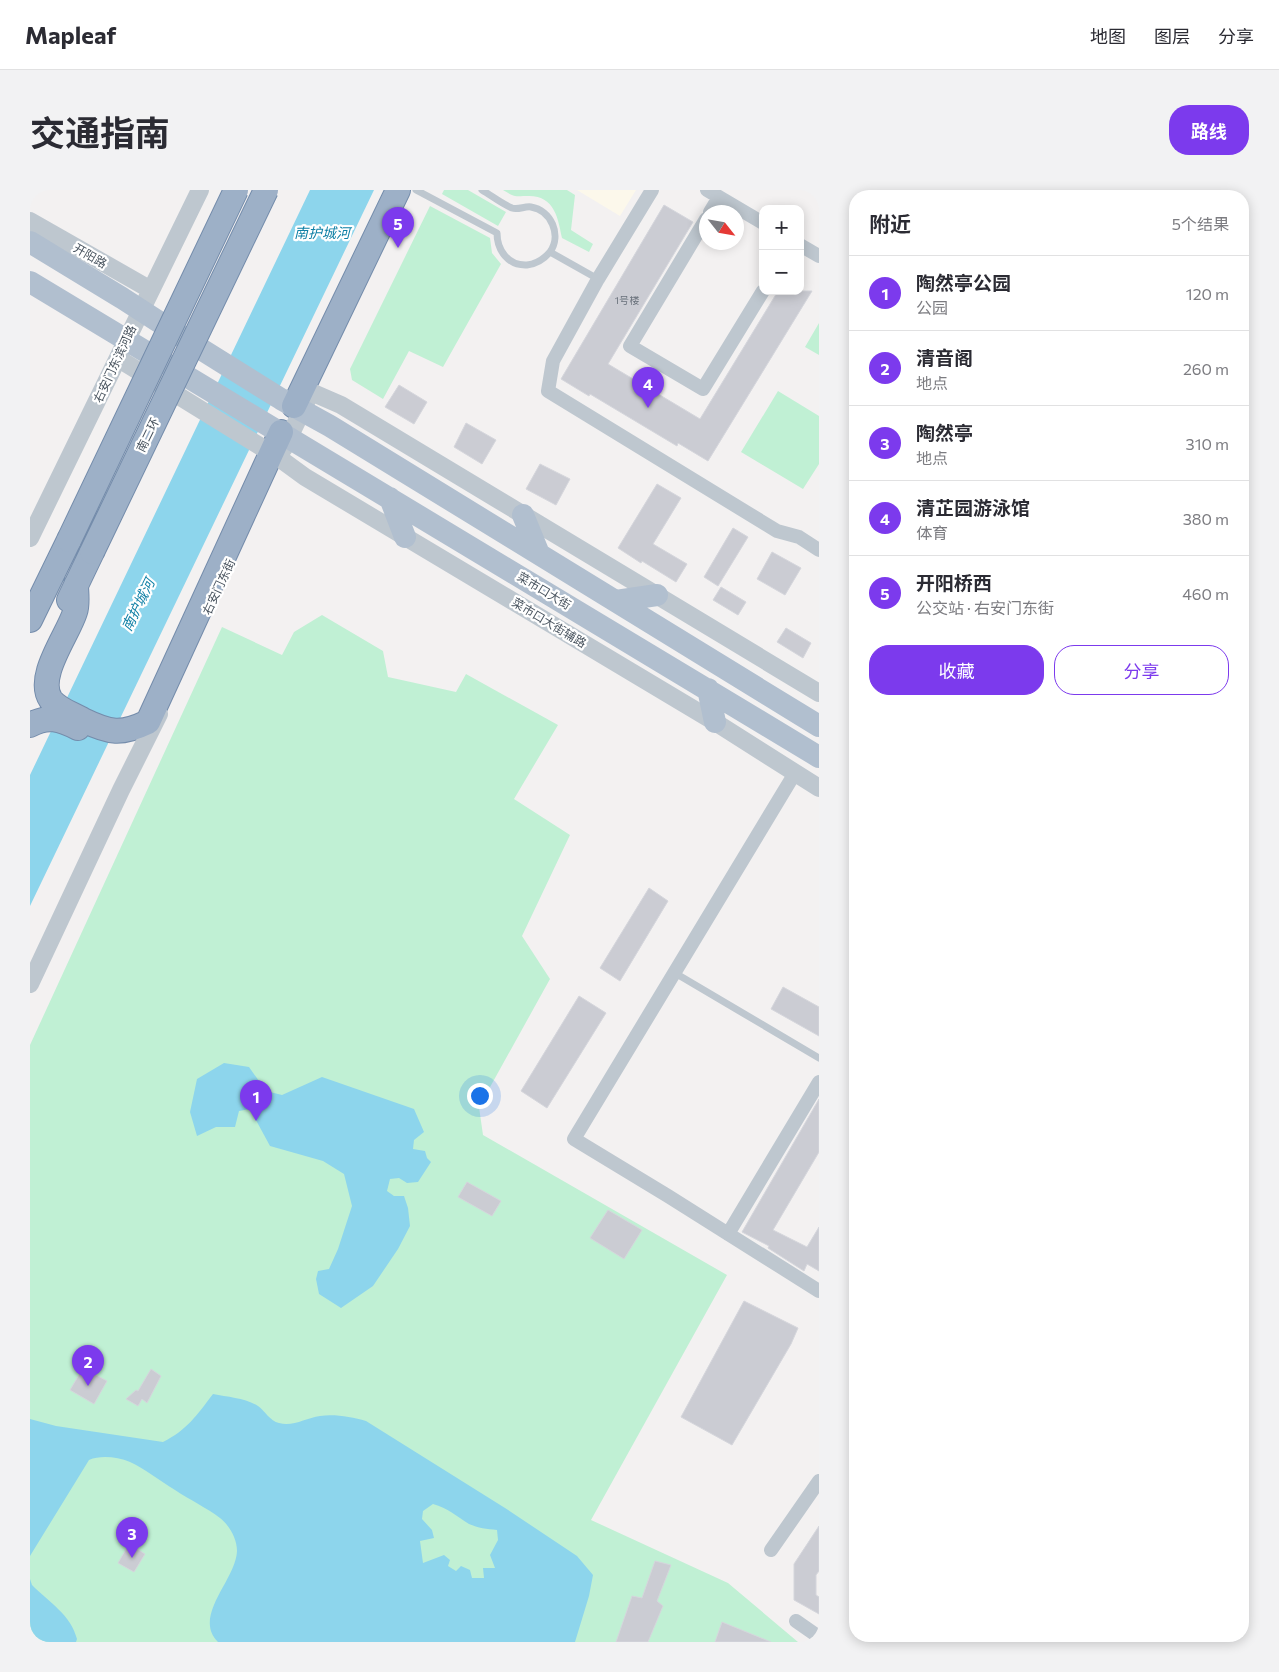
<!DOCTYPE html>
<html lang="zh">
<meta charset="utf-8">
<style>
:root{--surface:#fff;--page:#f2f2f3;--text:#2b2b33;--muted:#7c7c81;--line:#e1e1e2;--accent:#7c3aed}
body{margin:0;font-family:Commissioner,"Noto Sans SC",sans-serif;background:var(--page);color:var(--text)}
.controls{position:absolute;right:15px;top:15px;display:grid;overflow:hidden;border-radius:10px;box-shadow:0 2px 12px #0003}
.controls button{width:45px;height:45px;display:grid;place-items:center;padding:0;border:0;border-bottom:1px solid var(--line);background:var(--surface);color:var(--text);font:25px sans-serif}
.compass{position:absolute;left:669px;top:15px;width:45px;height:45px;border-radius:50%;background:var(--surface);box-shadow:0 2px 12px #0003;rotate:121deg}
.you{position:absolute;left:449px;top:905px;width:18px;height:18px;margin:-12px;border:4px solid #fff;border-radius:50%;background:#1a73e8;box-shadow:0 0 0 8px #1a73e833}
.badge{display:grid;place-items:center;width:32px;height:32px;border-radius:50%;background:var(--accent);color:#fff;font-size:16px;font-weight:700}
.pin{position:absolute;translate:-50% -41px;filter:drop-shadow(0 1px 2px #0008)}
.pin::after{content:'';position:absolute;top:26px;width:18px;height:15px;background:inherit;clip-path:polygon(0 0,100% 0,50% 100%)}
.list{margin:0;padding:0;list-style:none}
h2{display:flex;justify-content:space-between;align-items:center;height:65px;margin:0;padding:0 20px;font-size:21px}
h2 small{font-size:16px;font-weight:400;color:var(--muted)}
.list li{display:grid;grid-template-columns:32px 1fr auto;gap:15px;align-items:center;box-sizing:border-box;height:75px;padding:0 20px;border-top:1px solid var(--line)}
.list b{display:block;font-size:19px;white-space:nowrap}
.list p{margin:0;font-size:16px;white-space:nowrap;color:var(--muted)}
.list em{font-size:16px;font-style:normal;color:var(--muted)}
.actions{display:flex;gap:10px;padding:15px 20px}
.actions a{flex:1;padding:11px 0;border:1px solid var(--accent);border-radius:20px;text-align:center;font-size:18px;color:var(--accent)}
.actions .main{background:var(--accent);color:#fff}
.map{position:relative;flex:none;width:789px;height:1452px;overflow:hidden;border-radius:20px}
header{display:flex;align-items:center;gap:30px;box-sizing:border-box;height:70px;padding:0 25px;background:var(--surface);border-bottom:1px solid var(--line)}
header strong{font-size:24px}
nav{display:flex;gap:28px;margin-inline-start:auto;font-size:18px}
.intro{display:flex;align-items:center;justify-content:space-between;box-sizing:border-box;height:120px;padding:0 30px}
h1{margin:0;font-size:35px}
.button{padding:12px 22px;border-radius:20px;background:var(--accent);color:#fff;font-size:18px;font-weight:700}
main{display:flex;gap:30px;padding:0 30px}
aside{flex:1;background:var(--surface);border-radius:20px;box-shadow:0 2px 12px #0003}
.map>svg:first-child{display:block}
</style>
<header>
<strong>Mapleaf</strong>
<nav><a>地图</a><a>图层</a><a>分享</a></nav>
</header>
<div class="intro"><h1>交通指南</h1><a class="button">路线</a></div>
<main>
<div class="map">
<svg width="789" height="1452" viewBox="0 0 789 1452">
<rect width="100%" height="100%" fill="#f3f1f1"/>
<path fill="#fcf8eb" d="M 547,0 L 606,0 L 590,26 Z"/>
<path fill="#c0f0d4" d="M 414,0 L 438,0 L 476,22 L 468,36 L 412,4 Z
M 473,0 L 537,0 L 545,5 L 541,40 L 563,54 L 559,62 L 532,48 C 528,29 525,6 499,6 C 485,6 486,8 473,0 Z
M 400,16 L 460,48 L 462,63 L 471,74 L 413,177 L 379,161 L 353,209 L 322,190 L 320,179 Z
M 789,133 L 789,165 L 775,157 Z
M 748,201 L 789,226 L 789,274 L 773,299 L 711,262 Z
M 292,425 L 353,461 L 358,487 L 426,502 L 436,484 L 528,535 L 484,609 L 540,645 L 492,746 L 520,789 L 449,917 L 453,945 L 697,1085 L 561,1330 L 698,1393 L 768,1452 L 0,1452 L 0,855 L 192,437 L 252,465 L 264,442 Z"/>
<path fill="#8dd5ec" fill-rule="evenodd" d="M 280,0 L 344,0 L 0,716 L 0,585 Z
M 194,873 L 219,877 L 236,901 L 252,905 L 292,887 L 384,919 L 394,942 L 384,950 L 383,959 L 395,961 L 397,968 L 401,972 L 388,992 L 377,993 L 369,988 L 360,989 L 357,1001 L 364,1006 L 374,1006 L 378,1018 L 380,1036 L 368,1059 L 343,1096 L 311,1118 L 289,1104 L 286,1089 L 288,1081 L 299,1079 L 308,1059 L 322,1016 L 314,984 L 293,971 L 240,956 L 220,919 L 209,921 L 205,937 L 186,937 L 167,946 L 160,922 L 167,889 Z
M 183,1204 C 198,1207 215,1208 228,1216 C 235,1221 240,1231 249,1233 C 263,1237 276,1228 290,1226 C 305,1224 322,1227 336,1231 L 475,1318 L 547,1366 L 563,1385 L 559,1406 L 545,1452 L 188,1452 C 162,1426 206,1390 207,1361 C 207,1349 200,1336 190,1328 C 177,1318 160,1310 145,1300 C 130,1291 115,1279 100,1272 C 87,1267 71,1265 59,1270 L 0,1366 L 0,1229 L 26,1236 L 133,1252 C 157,1240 167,1225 183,1204 ZM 403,1314 C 418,1318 426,1326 439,1334 C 448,1338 457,1339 467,1340 L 468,1350 L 460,1365 L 465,1378 L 453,1378 L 454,1388 L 442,1388 L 440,1380 L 431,1376 L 426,1381 L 418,1376 L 420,1370 L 414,1365 L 393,1373 L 390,1351 L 404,1348 L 402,1340 L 392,1329 L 393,1321 Z
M 0,1389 L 2,1395 C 19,1412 41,1425 47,1449 L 46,1452 L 0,1452 Z"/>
<path fill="#cbccd3" stroke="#d5d6dc" d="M 634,15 L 663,32 L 578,174 L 670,229 L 748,101 L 782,101 L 678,271 L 648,253 L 647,256 L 560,204 L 559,206 L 531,189 Z
M 369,195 L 397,212 L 384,234 L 355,217 Z
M 436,233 L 466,250 L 452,274 L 424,257 Z
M 510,274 L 540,289 L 526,315 L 496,299 Z
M 627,294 L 651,308 L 623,354 L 657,374 L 646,392 L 612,371 L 611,373 L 588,358 Z
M 703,338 L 718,347 L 688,396 L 674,387 Z
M 742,362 L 771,378 L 755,405 L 727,389 Z
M 691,397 L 716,412 L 708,425 L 683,410 Z
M 756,438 L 781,453 L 773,468 L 747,452 Z
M 619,698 L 638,711 L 590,791 L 570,778 Z
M 753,797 L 789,817 L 789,846 L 741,819 Z
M 549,806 L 576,823 L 517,918 L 491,901 Z
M 789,909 L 789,962 L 743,1040 L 777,1057 L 789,1037 L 789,1081 L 777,1074 L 774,1081 L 738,1058 L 739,1056 L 712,1042 Z
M 437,992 L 471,1011 L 462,1026 L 428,1007 Z
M 578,1020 L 612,1040 L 594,1069 L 560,1048 Z
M 714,1111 L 768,1138 L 761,1154 L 702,1255 L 651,1227 Z
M 53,1178 L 77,1191 L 64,1214 L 40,1200 Z
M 121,1179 L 131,1186 L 117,1213 L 112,1209 L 108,1216 L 96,1209 L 106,1200 L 108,1201 Z
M 789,1336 L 789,1381 L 786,1385 L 786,1405 L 789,1407 L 789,1424 L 764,1410 L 764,1374 Z
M 99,1354 L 115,1364 L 104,1382 L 88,1373 Z
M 625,1371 L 641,1375 L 627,1411 L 633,1416 L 618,1452 L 586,1452 L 602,1406 L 612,1408 Z
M 692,1432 L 741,1452 L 685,1452 Z"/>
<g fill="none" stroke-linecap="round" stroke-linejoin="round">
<g stroke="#748cab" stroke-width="26">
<path id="trunk" d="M 264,216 L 368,0
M 46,395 C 46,403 48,414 45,422 C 38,445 5,487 21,510 C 29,520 43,524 53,530 C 80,543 91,545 118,532 L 251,242
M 39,410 L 62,362
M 0,430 L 39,350
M 0,535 C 18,525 30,529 48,538"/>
</g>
<path stroke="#bec7cf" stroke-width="7" d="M 386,0 L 467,43 C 467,60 478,76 497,75 C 506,74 514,69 520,62 C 532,45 521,20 501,17 C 495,16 488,20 482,18 C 472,14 462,6 452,0
M 520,62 L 568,89
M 645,783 L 789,868"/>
<path stroke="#bec7cf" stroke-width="14" d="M 622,0 L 568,89 L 523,171 L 518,201 L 747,341 L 769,347 L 789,360
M 677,0 L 733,33
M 680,22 L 689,7
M 676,29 L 600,156 L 673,199 L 733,101
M 770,55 L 789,66
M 765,583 L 544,949 L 638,1006 L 789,1101
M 698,1044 L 789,892
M 741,1360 L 789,1291
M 766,1431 L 789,1447"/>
<path stroke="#bec7cf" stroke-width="18" d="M 0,31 L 121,100
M 89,169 L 249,268 L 275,287 L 685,532 L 789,598
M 281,202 L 311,215 L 789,503
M 254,258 L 277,210
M 0,348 C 57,232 113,116 170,0
M 0,794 L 91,600 L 129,524"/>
<path stroke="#b1bfcf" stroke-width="22" d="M 0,52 L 92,108 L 174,161 L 251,209 L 300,236 L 789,536
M 0,92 L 789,567
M 360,308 L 375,347
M 493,325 L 509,364
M 586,411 L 627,405
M 678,499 L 685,532"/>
<use href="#trunk" stroke="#9db0c7" stroke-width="24"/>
<g stroke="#748cab" stroke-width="26" stroke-linecap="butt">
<path id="trunk-bridge" d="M 39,350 L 206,0
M 62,362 L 236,0"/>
</g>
<use href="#trunk-bridge" stroke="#9db0c7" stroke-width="24"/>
</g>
<g text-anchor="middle" stroke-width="4.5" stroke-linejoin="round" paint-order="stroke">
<g font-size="10" fill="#69717b">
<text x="597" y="114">1号楼</text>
</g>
<g font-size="12" fill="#48535e" stroke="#fff">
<text transform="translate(60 66) rotate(30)" y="4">开阳路</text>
<text transform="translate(85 174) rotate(-65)" y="4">右安门东滨河路</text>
<text transform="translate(118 245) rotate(-64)" y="4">南二环</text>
<text transform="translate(189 397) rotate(-65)" y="4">右安门东街</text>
<text transform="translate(514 401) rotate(31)" y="4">菜市口大街</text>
<text transform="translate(519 433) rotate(31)" y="4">菜市口大街辅路</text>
</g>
<g font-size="14" font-style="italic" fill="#0d7fa5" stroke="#fff">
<text x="292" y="48">南护城河</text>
<text transform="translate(108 415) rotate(-64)" y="5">南护城河</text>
</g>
</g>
</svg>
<div class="controls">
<button>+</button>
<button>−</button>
</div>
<svg class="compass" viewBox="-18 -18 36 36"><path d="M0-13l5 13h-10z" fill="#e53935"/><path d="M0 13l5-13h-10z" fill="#7c7c81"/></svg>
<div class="you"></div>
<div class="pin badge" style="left:226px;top:931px">1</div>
<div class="pin badge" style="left:58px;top:1196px">2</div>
<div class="pin badge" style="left:102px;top:1368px">3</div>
<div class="pin badge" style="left:618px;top:218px">4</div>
<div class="pin badge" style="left:368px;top:58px">5</div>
</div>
<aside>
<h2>附近<small>5个结果</small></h2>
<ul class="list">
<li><span class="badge">1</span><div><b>陶然亭公园</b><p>公园</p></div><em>120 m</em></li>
<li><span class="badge">2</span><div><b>清音阁</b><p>地点</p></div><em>260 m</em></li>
<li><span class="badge">3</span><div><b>陶然亭</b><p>地点</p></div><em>310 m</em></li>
<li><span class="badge">4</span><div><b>清芷园游泳馆</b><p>体育</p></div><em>380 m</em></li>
<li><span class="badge">5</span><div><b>开阳桥西</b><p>公交站 · 右安门东街</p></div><em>460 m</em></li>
</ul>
<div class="actions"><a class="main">收藏</a><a>分享</a></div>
</aside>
</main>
